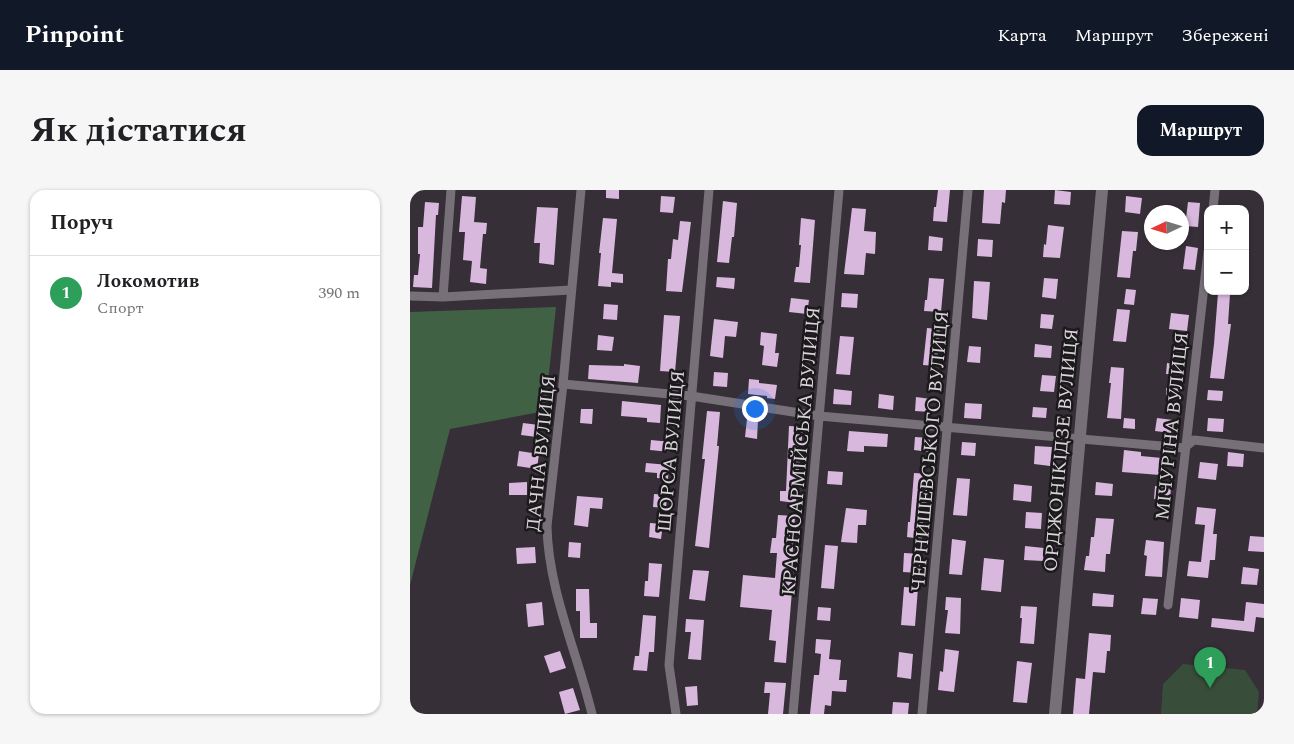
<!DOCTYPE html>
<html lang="uk">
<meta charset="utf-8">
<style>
:root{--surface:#fff;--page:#f6f6f6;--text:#202124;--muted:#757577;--line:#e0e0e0;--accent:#111827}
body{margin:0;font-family:Spectral,serif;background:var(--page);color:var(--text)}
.controls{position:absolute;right:15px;top:15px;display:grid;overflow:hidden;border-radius:10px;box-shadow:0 1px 4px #0004}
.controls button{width:45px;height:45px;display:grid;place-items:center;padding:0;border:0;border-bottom:1px solid var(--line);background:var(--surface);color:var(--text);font:25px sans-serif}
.compass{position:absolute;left:734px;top:15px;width:45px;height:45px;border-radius:50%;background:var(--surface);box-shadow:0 1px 4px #0004;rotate:266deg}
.you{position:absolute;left:344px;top:218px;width:18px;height:18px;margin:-12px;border:4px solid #fff;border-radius:50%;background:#1a73e8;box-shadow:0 0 0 8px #1a73e833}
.badge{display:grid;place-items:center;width:32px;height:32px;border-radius:50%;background:var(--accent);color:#fff;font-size:16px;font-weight:700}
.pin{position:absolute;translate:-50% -41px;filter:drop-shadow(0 1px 2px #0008)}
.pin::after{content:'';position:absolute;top:26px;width:18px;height:15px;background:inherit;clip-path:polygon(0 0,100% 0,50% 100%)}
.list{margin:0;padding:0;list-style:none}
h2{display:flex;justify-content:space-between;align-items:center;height:65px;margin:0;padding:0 20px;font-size:21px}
h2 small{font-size:16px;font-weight:400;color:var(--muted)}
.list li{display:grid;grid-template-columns:32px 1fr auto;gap:15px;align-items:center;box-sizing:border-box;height:75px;padding:0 20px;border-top:1px solid var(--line)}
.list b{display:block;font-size:19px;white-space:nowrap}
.list p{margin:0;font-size:16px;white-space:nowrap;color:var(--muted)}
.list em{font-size:16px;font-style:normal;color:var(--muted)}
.map{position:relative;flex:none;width:854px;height:524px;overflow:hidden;border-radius:15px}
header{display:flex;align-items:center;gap:30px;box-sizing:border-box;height:70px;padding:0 25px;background:var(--accent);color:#fff}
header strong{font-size:24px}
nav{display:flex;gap:28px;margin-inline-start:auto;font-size:18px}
.intro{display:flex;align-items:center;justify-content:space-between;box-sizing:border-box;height:120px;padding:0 30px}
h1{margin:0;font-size:35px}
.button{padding:12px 22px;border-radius:15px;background:var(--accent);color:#fff;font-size:18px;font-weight:700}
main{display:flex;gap:30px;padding:0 30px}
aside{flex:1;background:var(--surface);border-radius:15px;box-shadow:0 1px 4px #0004}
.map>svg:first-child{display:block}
</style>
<header>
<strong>Pinpoint</strong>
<nav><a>Карта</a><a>Маршрут</a><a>Збережені</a></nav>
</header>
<div class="intro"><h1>Як дістатися</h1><a class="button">Маршрут</a></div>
<main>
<aside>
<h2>Поруч<small></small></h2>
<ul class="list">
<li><span class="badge" style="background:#2e9e5b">1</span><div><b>Локомотив</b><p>Спорт</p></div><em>390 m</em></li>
</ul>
</aside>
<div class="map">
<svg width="854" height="524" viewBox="0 0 854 524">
<rect width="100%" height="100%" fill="#362f37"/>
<path fill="#394e3a" d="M 773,474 L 835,480 L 849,502 L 847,524 L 751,524 L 753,494 Z"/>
<path fill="#406143" d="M 146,117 L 135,221 L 40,239 L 0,395 L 0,122 Z"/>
<path fill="#d9b8de" d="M 196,0 L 209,0 L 209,9 L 196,8 Z
M 528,0 L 540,0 L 537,32 L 523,31 L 524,17 L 526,17 Z
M 574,0 L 596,0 L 595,13 L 592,12 L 590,34 L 572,33 Z
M 645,0 L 661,2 L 660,15 L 644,14 Z
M 52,6 L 66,7 L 64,32 L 77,33 L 76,44 L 73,44 L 70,78 L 77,79 L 76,94 L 60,92 L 62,71 L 53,70 L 55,42 L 49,42 Z
M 251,6 L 265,7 L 263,23 L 250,22 Z
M 716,6 L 732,8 L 730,24 L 715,22 Z
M 313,11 L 327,13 L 324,47 L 322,47 L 319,73 L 307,72 Z
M 15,12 L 29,13 L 28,25 L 26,25 L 22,98 L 3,97 L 4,85 L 8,85 L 10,64 L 8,64 L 8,37 L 13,37 Z
M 778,12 L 790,13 L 788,37 L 775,36 Z
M 127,17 L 148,18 L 144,75 L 129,73 L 130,53 L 124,53 Z
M 442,18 L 456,19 L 454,41 L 466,42 L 465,64 L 456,63 L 454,85 L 434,84 Z
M 193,28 L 207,29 L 202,83 L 213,84 L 213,93 L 201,92 L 201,97 L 188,96 L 191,63 L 189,63 Z
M 391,28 L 405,30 L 400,93 L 384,92 L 386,77 L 389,77 L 391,55 L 389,55 Z
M 270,31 L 281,32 L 272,102 L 256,101 L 258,69 L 261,69 L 263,49 L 268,50 Z
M 638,35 L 654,37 L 650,68 L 633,67 L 634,54 L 636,55 Z
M 712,41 L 728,42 L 726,61 L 723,61 L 720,88 L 707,87 Z
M 519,46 L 533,48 L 532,61 L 518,60 Z
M 568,49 L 583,50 L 582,67 L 567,66 Z
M 776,56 L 788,58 L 785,80 L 773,79 Z
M 307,87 L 325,88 L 324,99 L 306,97 Z
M 519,88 L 534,89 L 531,122 L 514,121 L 515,110 L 517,110 Z
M 634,88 L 648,89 L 646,109 L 632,107 Z
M 564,91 L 580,92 L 577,130 L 562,128 Z
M 716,99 L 726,100 L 724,115 L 714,114 Z
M 432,103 L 448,104 L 447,118 L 431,117 Z
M 808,103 L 820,104 L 818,134 L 821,134 L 814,189 L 800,188 L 804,154 Z
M 381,108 L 399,110 L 397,124 L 379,122 Z
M 194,114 L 208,115 L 207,130 L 193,129 Z
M 707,119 L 720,120 L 716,152 L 703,151 Z
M 761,123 L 779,125 L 777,141 L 759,139 Z
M 631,124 L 644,125 L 642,139 L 630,138 Z
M 254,125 L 270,126 L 265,182 L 250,181 Z
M 304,129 L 328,132 L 326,147 L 315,146 L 313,168 L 300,166 Z
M 517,138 L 530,139 L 527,176 L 513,175 Z
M 351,142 L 367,144 L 365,163 L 369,163 L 367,177 L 352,175 L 354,156 L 350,155 Z
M 188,145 L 204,147 L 202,161 L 187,160 Z
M 430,146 L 444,147 L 440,185 L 426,184 Z
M 625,154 L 642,156 L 641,168 L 624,167 Z
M 559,156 L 571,157 L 570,173 L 557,172 Z
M 757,173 L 773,175 L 772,185 L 756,184 Z
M 214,174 L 230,176 L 228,193 L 178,189 L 179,175 L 214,176 Z
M 701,177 L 714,178 L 711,229 L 697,228 L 701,193 L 699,193 Z
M 304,182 L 318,183 L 317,197 L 303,196 Z
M 632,185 L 646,186 L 644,202 L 630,201 Z
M 339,189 L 349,190 L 349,193 L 367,195 L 365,209 L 357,208 L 357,206 L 338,204 Z
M 756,198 L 769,198 L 768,208 L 756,207 Z
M 424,199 L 442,201 L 441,215 L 423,214 Z
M 798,200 L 813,201 L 812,211 L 797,210 Z
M 469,204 L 484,206 L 483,220 L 468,218 Z
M 506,207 L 521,209 L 520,222 L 505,221 Z
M 212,211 L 251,215 L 250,233 L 237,232 L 237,228 L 211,226 Z
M 555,213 L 572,214 L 571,229 L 554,228 Z
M 623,217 L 637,218 L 636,228 L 622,227 Z
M 171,219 L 183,219 L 182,234 L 170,233 Z
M 297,221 L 310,222 L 307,256 L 309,256 L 299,358 L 285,356 L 292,295 L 295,269 L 292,269 Z
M 714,228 L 725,229 L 725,239 L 713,238 Z
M 747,228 L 763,230 L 761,243 L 745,241 Z
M 798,228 L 814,229 L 813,242 L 797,241 Z
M 337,229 L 348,230 L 347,249 L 335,247 Z
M 113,233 L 129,235 L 127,247 L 111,245 Z
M 379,236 L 393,237 L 386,313 L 370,311 L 370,301 L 376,301 Z
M 439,241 L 478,244 L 477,257 L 454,256 L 454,262 L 437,261 Z
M 505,247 L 520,248 L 519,262 L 504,260 Z
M 241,250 L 261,252 L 260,262 L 240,260 Z
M 552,252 L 566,253 L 565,266 L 551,265 Z
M 625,256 L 642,257 L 640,276 L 624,274 Z
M 714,260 L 731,262 L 731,266 L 752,268 L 750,285 L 712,282 Z
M 109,261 L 129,264 L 127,279 L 107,276 Z
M 818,262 L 834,264 L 833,277 L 817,276 Z
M 790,272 L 808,274 L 806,290 L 788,288 Z
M 236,273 L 259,275 L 258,289 L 247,288 L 247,283 L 235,282 Z
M 418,281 L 433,282 L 432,295 L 417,294 Z
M 504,283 L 518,284 L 516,320 L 514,320 L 512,349 L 497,347 L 498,332 L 500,332 Z
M 547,288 L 560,289 L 557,326 L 543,325 Z
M 117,292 L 117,305 L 99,305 L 99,293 Z
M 686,292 L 703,294 L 702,306 L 685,305 Z
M 604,294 L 622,296 L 621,312 L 603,310 Z
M 745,296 L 761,297 L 760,310 L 744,309 Z
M 244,304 L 257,305 L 256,318 L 243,317 Z
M 167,306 L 193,308 L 192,319 L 180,318 L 178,337 L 164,335 Z
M 787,317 L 806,319 L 803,344 L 807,344 L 805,370 L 800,370 L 798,388 L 777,386 L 779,371 L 791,372 L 795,335 L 785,334 Z
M 436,318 L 457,320 L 456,335 L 448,335 L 447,353 L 431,352 Z
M 616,322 L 632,323 L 631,339 L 615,338 Z
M 368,325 L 385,326 L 381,389 L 383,389 L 376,473 L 364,472 L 366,451 L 359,450 L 362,420 L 330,417 L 333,385 L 365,388 L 367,363 L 360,363 L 362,348 L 366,348 Z
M 686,328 L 704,329 L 700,364 L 696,364 L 695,382 L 674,380 L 676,366 L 679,366 L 681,347 L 684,347 Z
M 240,333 L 253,334 L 251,349 L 239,347 Z
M 840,346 L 854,347 L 854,362 L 838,361 Z
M 542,349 L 556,351 L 552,385 L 539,384 Z
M 736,350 L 754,352 L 752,387 L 735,386 L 737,366 L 734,365 Z
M 159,352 L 171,353 L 170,368 L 158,367 Z
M 415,355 L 428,356 L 424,399 L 411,398 Z
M 615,356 L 634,358 L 633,371 L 614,370 Z
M 125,357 L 126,373 L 107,374 L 106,358 Z
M 494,363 L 511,364 L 509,383 L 493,382 Z
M 574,368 L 594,370 L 591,402 L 571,400 Z
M 239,373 L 252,374 L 249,407 L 234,406 L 235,391 L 238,391 Z
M 833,377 L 849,379 L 847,395 L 831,394 Z
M 283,380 L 299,381 L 295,411 L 279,409 Z
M 494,397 L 508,398 L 505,436 L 491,435 Z
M 166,399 L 179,399 L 180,433 L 187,433 L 187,448 L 170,448 L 170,421 L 166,421 Z
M 683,403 L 704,405 L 703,417 L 682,416 Z
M 536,407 L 551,408 L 550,444 L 535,443 L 538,420 L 535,420 Z
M 733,408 L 748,409 L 746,425 L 731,424 Z
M 771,408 L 790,410 L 788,429 L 769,427 Z
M 132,412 L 134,435 L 118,437 L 116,414 Z
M 836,412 L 854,414 L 854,428 L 846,427 L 844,442 L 801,437 L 802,428 L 834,431 Z
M 611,416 L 627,417 L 624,454 L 610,453 L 612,428 L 610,428 Z
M 408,417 L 421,418 L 420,431 L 407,430 Z
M 233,425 L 246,426 L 244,462 L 239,462 L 237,481 L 223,480 L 225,466 L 229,466 Z
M 276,429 L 294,430 L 291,470 L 278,469 L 281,442 L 275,442 Z
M 679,443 L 701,445 L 700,461 L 697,461 L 695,483 L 683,482 L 679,524 L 663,524 L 666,488 L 675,489 Z
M 406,449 L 421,450 L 419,469 L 431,470 L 429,490 L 437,490 L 436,502 L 422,501 L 421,516 L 415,515 L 414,524 L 400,524 L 404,485 L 409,485 L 411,464 L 405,463 Z
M 535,459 L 549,461 L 544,502 L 528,500 L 530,481 L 533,482 Z
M 150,461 L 156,478 L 140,483 L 134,466 Z
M 489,462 L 503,464 L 501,489 L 487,487 Z
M 607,471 L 622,473 L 617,513 L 603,512 Z
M 355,492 L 376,493 L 373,524 L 358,524 L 360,503 L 354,503 Z
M 287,496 L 288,515 L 277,516 L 275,497 Z
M 163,498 L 170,520 L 155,524 L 149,502 Z
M 483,512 L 499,513 L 498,524 L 482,524 Z"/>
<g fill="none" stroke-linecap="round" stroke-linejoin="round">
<path stroke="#777078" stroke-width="9" d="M 171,0 L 153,194 L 137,336 C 138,399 167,462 182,524
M 803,19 L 805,0
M 0,106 L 33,107 L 161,100
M 33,107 L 41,0
M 153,194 L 281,206 L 409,226 L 774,258 L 784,250 L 854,258
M 758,415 L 798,61
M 266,524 L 259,475 L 299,0
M 383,524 L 429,0
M 512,524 L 558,0"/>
<path stroke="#777078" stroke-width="12" d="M 645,524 L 692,0"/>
</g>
<g text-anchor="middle" stroke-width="5" stroke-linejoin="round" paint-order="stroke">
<g font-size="19" fill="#d8d4d9" stroke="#1c191c">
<text transform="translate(761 236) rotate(-84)" y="7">МІЧУРІНА ВУЛИЦЯ</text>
<text transform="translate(650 260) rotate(-85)" y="7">ОРДЖОНІКІДЗЕ ВУЛИЦЯ</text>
<text transform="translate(260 261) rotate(-85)" y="7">ЩОРСА ВУЛИЦЯ</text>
<text transform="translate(390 261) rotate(-85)" y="7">КРАСНОАРМІЙСЬКА ВУЛИЦЯ</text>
<text transform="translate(519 261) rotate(-85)" y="7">ЧЕРНИШЕВСЬКОГО ВУЛИЦЯ</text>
<text transform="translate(130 263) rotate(-84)" y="7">ДАЧНА ВУЛИЦЯ</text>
</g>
</g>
</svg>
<div class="controls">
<button>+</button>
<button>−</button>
</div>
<svg class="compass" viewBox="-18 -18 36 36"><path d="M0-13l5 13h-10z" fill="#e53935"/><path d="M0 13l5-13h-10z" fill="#757577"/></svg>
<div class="you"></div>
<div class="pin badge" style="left:800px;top:498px;background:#2e9e5b">1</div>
</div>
</main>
